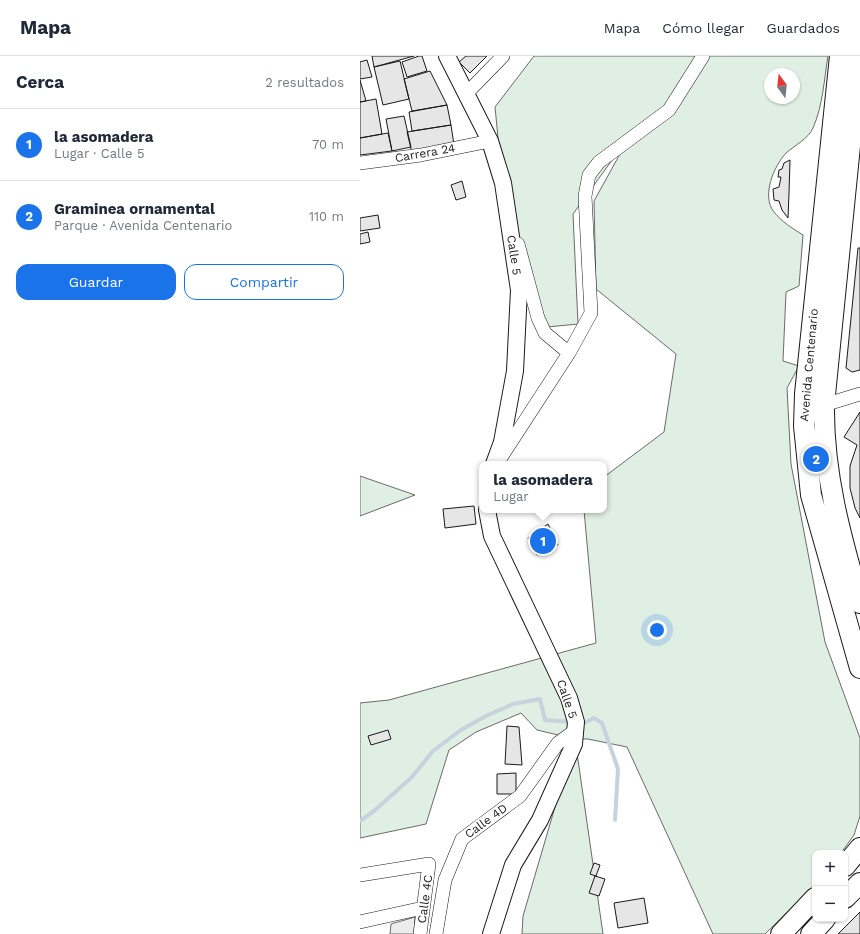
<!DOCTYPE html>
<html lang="es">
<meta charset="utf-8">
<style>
:root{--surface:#fff;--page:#f2f2f3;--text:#1f2937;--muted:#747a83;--line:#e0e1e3;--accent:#1a73e8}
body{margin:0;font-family:"Work Sans",sans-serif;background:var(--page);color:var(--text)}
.controls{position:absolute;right:12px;bottom:12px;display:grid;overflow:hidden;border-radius:8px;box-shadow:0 1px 3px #0004}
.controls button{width:36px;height:36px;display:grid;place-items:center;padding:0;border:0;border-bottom:1px solid var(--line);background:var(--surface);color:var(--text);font:20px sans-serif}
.compass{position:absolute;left:404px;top:12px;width:36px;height:36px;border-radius:50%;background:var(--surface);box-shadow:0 1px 3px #0004;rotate:345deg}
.you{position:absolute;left:297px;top:574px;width:14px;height:14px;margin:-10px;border:3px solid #fff;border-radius:50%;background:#1a73e8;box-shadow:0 0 0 6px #1a73e833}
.badge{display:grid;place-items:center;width:26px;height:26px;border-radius:50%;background:var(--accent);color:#fff;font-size:13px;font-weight:700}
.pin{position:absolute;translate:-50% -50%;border:2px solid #fff;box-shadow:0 1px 4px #0006}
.popup{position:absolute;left:119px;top:405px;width:128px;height:52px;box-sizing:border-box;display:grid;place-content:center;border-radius:8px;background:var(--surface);filter:drop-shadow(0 1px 3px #0005);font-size:13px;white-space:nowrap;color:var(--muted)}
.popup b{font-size:15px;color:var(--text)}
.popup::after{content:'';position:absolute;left:50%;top:100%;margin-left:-8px;border:8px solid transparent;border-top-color:var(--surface)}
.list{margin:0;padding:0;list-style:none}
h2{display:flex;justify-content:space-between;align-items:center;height:52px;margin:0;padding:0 16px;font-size:17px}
h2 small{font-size:13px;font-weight:400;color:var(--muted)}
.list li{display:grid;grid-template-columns:26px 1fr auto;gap:12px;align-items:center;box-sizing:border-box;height:72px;padding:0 16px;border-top:1px solid var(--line)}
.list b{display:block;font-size:15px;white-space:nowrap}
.list p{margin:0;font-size:13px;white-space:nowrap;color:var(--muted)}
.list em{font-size:13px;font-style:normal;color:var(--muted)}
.actions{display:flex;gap:8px;padding:12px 16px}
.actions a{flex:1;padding:9px 0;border:1px solid var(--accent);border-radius:12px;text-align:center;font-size:14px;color:var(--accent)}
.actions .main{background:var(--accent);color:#fff}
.map{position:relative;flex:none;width:500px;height:878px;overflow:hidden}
header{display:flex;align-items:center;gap:24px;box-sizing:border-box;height:56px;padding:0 20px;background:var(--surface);border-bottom:1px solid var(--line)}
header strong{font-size:19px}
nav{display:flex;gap:22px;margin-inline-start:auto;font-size:14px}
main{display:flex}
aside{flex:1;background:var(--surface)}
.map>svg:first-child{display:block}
</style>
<header>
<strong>Mapa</strong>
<nav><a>Mapa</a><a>Cómo llegar</a><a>Guardados</a></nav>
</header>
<main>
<aside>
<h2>Cerca<small>2 resultados</small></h2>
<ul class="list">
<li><span class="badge">1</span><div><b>la asomadera</b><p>Lugar · Calle 5</p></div><em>70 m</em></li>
<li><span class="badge">2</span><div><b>Graminea ornamental</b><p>Parque · Avenida Centenario</p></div><em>110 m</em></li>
</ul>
<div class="actions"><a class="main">Guardar</a><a>Compartir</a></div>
</aside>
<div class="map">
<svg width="500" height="878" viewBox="0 0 500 878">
<rect width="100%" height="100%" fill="#fff"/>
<path fill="#e0efe3" stroke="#6a6a6a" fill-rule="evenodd" d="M 174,0 L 468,0 C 464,24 463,49 453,72 C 449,82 434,90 426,97 C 414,110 401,140 414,156 C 422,166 432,172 443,179 L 439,230 L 426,236 L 423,305 L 439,310 L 427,332 L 431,408 L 465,586 L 500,682 L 500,760 L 494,779 L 481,797 L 455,797 L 455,829 L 405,878 L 353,878 L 267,691 L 228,683 L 215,683 L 243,878 L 162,878 L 163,860 L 215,683 L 177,674 L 161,657 L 116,676 L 89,694 L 66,768 L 0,782 L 0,647 L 29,644 L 236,587 L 224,454 L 244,454 L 244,421 L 304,376 L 316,298 L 236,233 L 234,145 L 271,78 L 213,158 L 218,268 L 177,272 L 144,143 L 135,51 ZM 410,18 L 434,18 L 434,42 L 410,42 Z
M 0,420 L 55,439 L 0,460 Z"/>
<path fill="#ededed" stroke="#6a6a6a" d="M 55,861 L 54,878 L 30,878 L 31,868 Z"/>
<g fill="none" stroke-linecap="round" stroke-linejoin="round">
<path stroke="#c6d2dc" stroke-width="4" d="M 219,667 L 224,667 L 234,662 L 242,667 L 258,713 L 255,764
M 0,765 L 14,755 L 52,721 L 73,695 L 101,674 L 126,660 L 153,648 L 180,643 L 185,664 L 212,666"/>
</g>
<path fill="#e6e6e6" stroke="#1a1a1a" d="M 12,0 L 54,0 L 14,11 Z
M 59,0 L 62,0 L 67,15 L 47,21 L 42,6 Z
M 106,0 L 127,0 L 110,17 L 99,6 Z
M 7,4 L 12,21 L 0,23 L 0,6 Z
M 40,5 L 49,43 L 23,49 L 14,11 Z
M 70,15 L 87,49 L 52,55 L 44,23 Z
M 0,24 L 6,45 L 0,46 Z
M 16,43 L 22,78 L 0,82 L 0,46 Z
M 87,49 L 91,69 L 52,75 L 49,56 Z
M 44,60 L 51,91 L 32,95 L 26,63 Z
M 91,69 L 94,89 L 52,97 L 47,76 Z
M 28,77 L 32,95 L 0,99 L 0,82 Z
M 430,104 L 429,137 L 428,162 L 422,154 L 419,145 L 414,144 L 413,133 L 419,131 L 421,121 L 418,121 L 419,114 L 422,113 L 424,107 Z
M 102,125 L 106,141 L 96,144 L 91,129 Z
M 18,159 L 20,172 L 0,175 L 0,162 Z
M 8,176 L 10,186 L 0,188 L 0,178 Z
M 498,192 L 500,192 L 500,314 L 492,316 L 486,312 Z
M 500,356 L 500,462 L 495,452 L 490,432 L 490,410 L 497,389 L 484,381 Z
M 114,450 L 116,468 L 85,472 L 83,453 Z
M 188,468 L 198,489 L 177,499 L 168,482 Z
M 147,670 L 159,671 L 162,709 L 145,708 Z
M 28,674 L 31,683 L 11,689 L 8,680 Z
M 156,717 L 156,738 L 137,738 L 137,718 Z
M 234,807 L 240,809 L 236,820 L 230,818 Z
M 235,820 L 245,823 L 239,840 L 229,837 Z
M 284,842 L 288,867 L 258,872 L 254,847 Z
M 500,856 L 500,878 L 478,878 Z"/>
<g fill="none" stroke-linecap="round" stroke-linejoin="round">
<g stroke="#1a1a1a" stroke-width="14">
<path id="minor" d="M 106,38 L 143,0
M 0,107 L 61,99 L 130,85
M 158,188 L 178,262 L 185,277 L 209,297
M 459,346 L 464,349 L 500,338
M 140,403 L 209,297 L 231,257 L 225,140 L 229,119 L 239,106 L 309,54 L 343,0
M 0,819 L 69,808 L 60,878
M 0,866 L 63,852
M 76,878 L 85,824 L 102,783 L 160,740 L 198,687 L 216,674"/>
</g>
<g stroke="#1a1a1a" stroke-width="18">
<path id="tertiary" d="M 87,0 L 130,85 L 143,127 L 159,234 L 155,315 L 142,386 L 134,408
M 127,454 L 132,480 L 209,642 L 216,666 L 214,688 L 180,764 L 153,809 L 131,878"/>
</g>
<g stroke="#1a1a1a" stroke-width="22">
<path id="primary" d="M 480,0 L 445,338 L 444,370 L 451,439 L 500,612
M 499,0 L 464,349 C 463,417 481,482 500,547
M 485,810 L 500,792
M 485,842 L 500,827
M 421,878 L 455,842
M 451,878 L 465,863"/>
</g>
<use href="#minor" stroke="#fff" stroke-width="13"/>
<use href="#tertiary" stroke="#fff" stroke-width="16"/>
<use href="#primary" stroke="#fff" stroke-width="20"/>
</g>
<g text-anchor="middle" stroke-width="3" stroke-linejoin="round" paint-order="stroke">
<g font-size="12" fill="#1a1a1a" stroke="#fff">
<text transform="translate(65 97) rotate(-10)" y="4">Carrera 24</text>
<text transform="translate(154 199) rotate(81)" y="4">Calle 5</text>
<text transform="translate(449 309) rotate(-85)" y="4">Avenida Centenario</text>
<text transform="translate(207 643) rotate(71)" y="4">Calle 5</text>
<text transform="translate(126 765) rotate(-36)" y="4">Calle 4D</text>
<text transform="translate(65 843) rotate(-82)" y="4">Calle 4C</text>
</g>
</g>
</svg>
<div class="controls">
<button>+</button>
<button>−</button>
</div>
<svg class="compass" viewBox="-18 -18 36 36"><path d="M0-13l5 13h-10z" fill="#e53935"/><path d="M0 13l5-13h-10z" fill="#747a83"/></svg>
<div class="you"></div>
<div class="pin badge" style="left:183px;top:485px">1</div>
<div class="popup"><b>la asomadera</b>Lugar</div>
<div class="pin badge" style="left:456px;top:403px">2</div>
</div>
</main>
